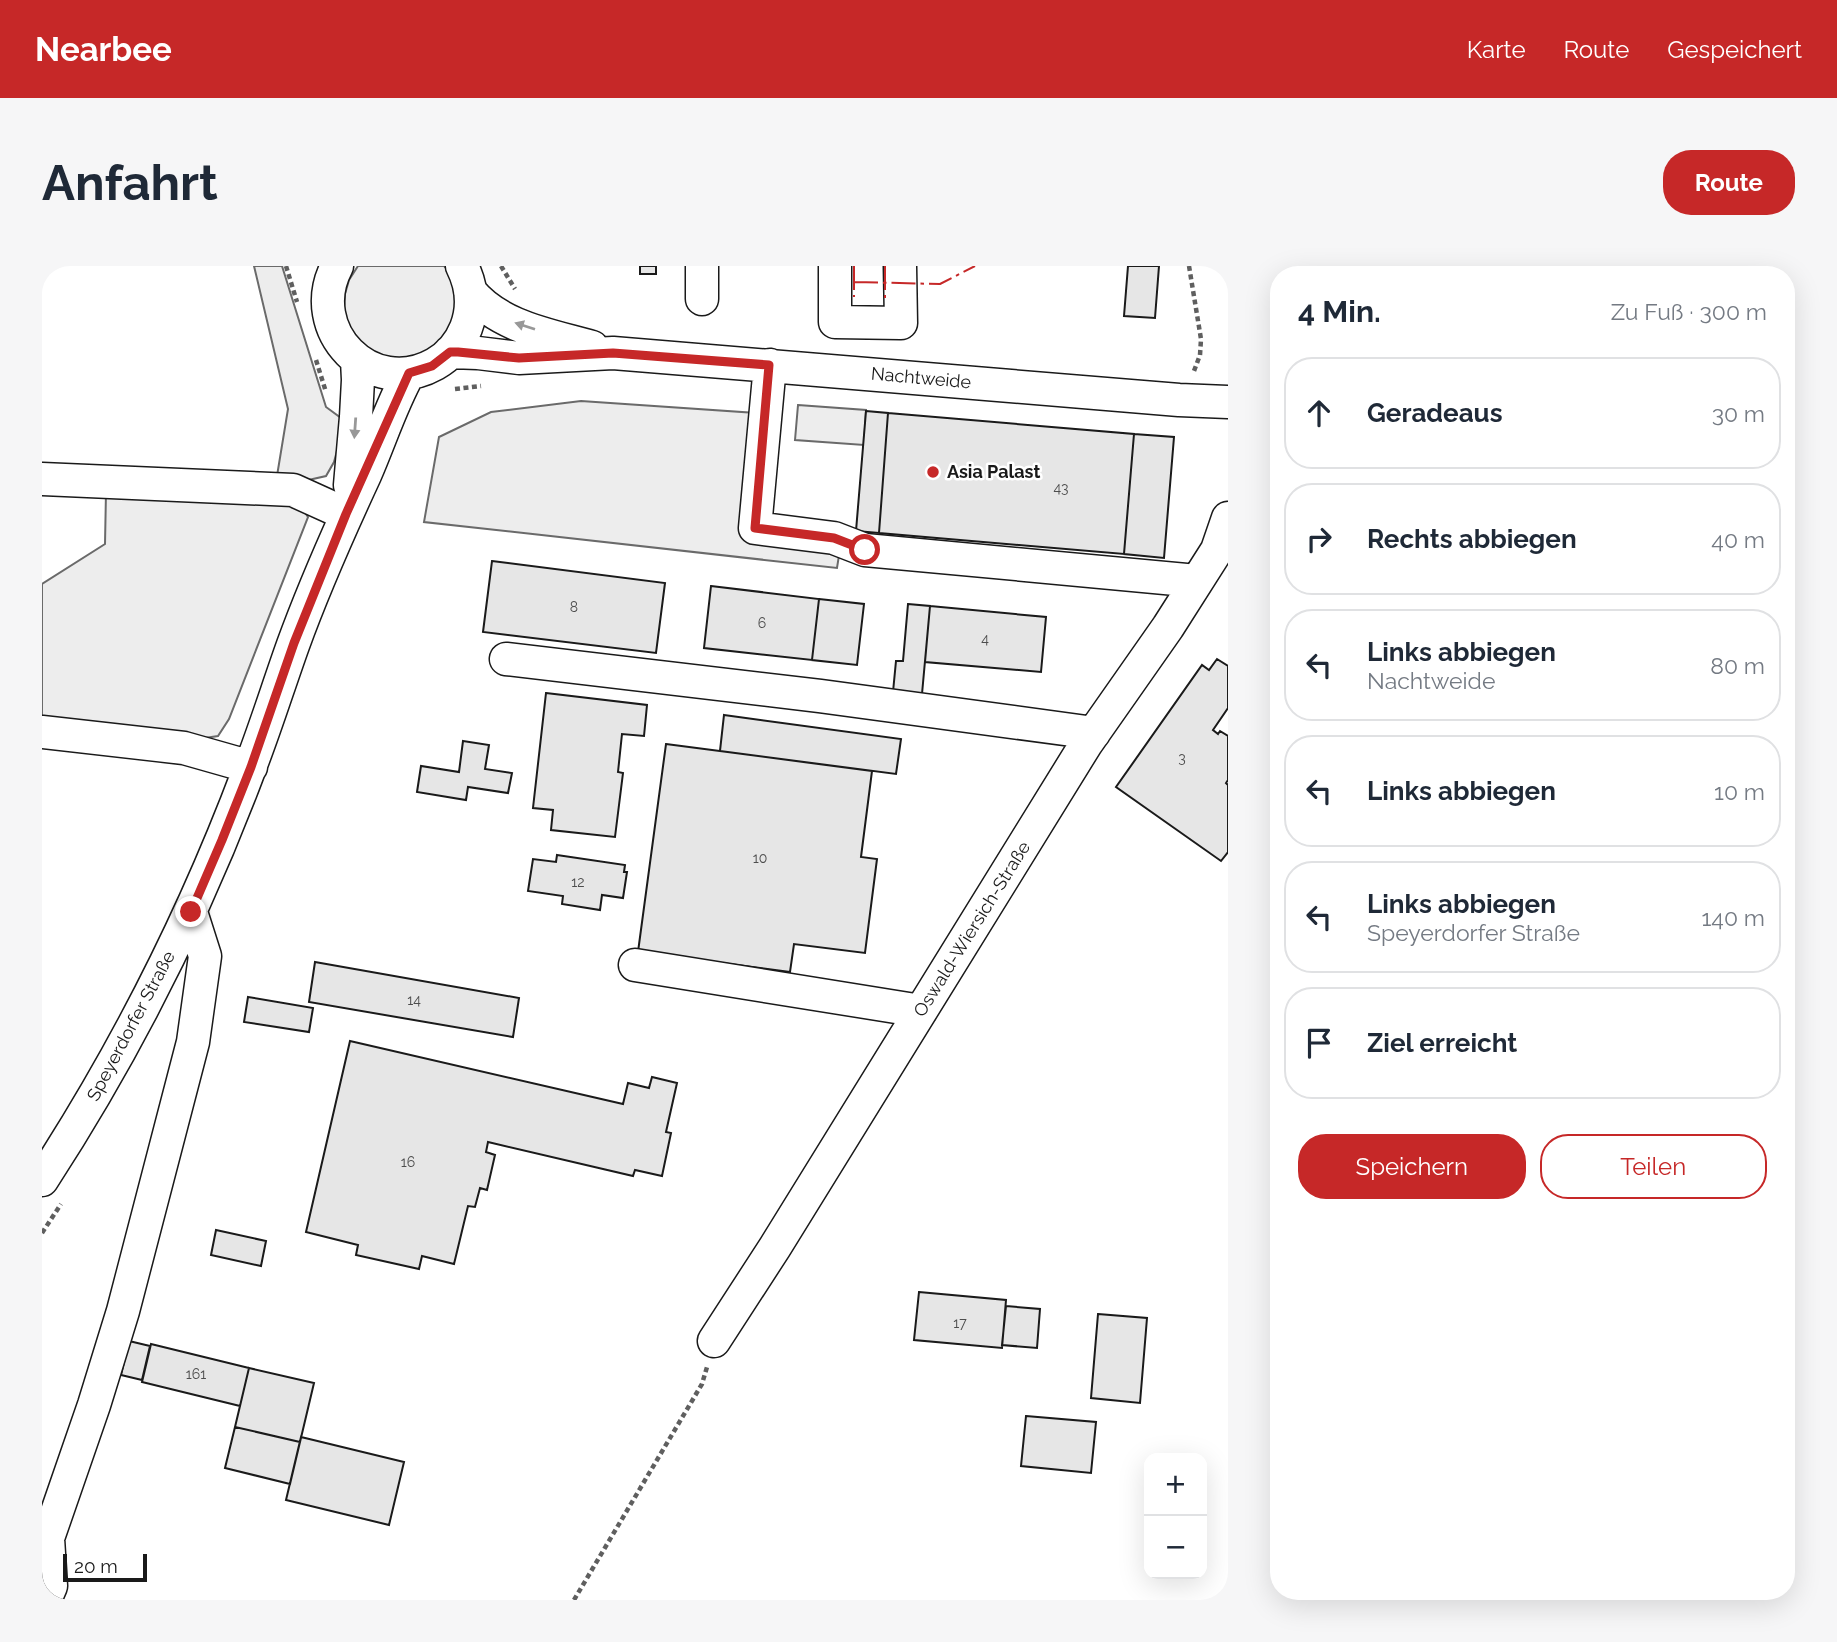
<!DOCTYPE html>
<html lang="de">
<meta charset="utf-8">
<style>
:root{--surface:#fff;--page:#f6f6f7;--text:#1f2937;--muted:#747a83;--line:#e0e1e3;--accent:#c62828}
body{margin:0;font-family:Raleway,sans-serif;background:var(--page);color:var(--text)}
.controls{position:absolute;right:21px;bottom:21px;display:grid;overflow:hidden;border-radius:14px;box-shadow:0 7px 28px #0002}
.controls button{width:63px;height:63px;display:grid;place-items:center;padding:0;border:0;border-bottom:2px solid var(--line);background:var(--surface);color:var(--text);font:35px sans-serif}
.scale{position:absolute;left:21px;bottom:18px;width:84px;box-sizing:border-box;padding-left:7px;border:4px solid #1a1a1a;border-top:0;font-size:19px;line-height:24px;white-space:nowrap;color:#1a1a1a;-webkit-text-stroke:5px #fff;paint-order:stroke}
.stop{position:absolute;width:21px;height:21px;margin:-16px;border:5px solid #c62828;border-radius:50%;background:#fff}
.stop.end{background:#c62828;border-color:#fff;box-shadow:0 2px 7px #0008}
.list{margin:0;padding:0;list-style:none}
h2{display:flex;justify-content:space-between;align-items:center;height:91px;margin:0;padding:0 28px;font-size:30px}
h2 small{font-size:23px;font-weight:400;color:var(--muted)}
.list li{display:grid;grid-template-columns:46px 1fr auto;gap:21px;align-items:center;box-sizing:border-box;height:112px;margin:0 14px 14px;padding:0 14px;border:2px solid var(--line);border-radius:28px}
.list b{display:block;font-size:26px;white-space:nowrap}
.list p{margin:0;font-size:23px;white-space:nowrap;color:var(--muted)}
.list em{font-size:23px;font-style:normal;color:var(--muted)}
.actions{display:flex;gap:14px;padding:21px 28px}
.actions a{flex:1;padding:16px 0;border:2px solid var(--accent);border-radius:28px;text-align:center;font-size:24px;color:var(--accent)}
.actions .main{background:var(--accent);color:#fff}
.icon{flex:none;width:38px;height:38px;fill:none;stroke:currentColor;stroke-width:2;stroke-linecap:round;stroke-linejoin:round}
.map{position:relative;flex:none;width:1186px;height:1334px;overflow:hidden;border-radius:28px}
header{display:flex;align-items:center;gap:42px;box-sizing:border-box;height:98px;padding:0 35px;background:var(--accent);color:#fff}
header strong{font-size:33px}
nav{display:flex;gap:38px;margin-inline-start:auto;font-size:24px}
.intro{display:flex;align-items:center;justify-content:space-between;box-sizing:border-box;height:168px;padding:0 42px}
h1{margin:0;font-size:49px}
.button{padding:18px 32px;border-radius:28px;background:var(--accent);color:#fff;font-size:24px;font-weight:700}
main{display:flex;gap:42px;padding:0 42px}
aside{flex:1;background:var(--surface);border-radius:28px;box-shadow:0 7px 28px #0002}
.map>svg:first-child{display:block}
</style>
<header>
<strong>Nearbee</strong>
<nav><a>Karte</a><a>Route</a><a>Gespeichert</a></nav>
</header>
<div class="intro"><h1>Anfahrt</h1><a class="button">Route</a></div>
<main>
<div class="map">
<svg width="1186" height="1334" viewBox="0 0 1186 1334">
<rect width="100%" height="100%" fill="#fff"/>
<path fill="#ededed" stroke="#6a6a6a" stroke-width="2" d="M 212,0 L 240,0 L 284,141 L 303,155 L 292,196 L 284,210 L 262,215 L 234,216 L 246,143 Z
M 316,0 L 402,0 L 407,5 L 417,33 L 412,62 L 379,92 L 349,95 L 323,82 L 305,58 L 302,43 L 303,28 L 307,14 Z
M 539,135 L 714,147 L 705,267 L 799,277 L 795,302 L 382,256 L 397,171 L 449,146 Z
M 756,139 L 824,144 L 822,179 L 753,174 Z
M 64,226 L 252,230 L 266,251 L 187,453 L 176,470 L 156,473 L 0,453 L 0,318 L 63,278 Z"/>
<path fill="#e6e6e6" stroke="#1a1a1a" stroke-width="2" d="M 598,0 L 614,0 L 614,8 L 598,8 Z
M 1086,0 L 1117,0 L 1113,52 L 1082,50 Z
M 824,145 L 846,147 L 837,267 L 814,265 Z
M 846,147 L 1092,168 L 1082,288 L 837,267 Z
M 1092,168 L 1132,171 L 1122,292 L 1082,288 Z
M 450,295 L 623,317 L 614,387 L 441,366 Z
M 669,320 L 777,333 L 770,394 L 662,382 Z
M 777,333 L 822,338 L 815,399 L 770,394 Z
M 866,338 L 888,340 L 880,428 L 851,426 L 854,395 L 861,395 Z
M 888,340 L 1004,351 L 999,406 L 883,396 Z
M 1175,393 L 1186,400 L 1186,442 L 1171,464 L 1176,468 L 1178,465 L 1186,470 L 1186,514 L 1184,517 L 1186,519 L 1186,586 L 1179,595 L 1074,521 L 1160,399 L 1167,404 Z
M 504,427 L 605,439 L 602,470 L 580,468 L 576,506 L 581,507 L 573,571 L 509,564 L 511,544 L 491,542 Z
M 682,449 L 859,473 L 854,508 L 678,485 Z
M 421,475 L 447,479 L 443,503 L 470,507 L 466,527 L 426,521 L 424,534 L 375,526 L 379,500 L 417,506 Z
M 624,478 L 830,505 L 819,591 L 835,593 L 823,687 L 752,678 L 748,706 L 596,686 Z
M 515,589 L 583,599 L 582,606 L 585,606 L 581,632 L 560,629 L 558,644 L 520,638 L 521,630 L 486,625 L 491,593 L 514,596 Z
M 273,696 L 477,732 L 471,771 L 267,736 Z
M 206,731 L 271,742 L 267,766 L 202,756 Z
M 308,775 L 581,838 L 586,817 L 607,822 L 610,811 L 635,817 L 624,866 L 629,867 L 620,910 L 593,904 L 591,910 L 446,876 L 444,886 L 453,889 L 445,924 L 438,922 L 433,941 L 426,940 L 412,998 L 380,990 L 377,1003 L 314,989 L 316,979 L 264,966 Z
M 174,964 L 224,975 L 219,1000 L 169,989 Z
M 877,1026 L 964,1034 L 960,1082 L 872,1074 Z
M 964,1040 L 998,1043 L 995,1082 L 960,1079 Z
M 1056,1048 L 1105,1052 L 1098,1137 L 1049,1132 Z
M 87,1075 L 108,1080 L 100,1114 L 79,1109 Z
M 109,1078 L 207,1102 L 198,1140 L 100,1116 Z
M 207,1102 L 272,1117 L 258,1176 L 193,1161 Z
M 984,1150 L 1054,1156 L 1049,1207 L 979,1200 Z
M 193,1161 L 258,1176 L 248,1218 L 183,1202 Z
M 259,1171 L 362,1196 L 347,1259 L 244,1234 Z"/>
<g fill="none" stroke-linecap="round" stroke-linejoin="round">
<g stroke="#1a1a1a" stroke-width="35">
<path id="minor" d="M 295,0 C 261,64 329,134 393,98 C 407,90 418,77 424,62 C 432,41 430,20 420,0
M 660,0 L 660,33
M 793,0 L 793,56 L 859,57 L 858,0
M 428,25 C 457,61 508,69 550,81
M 408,86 L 436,87 L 477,92 L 571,87 L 1137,134 L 1186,136
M 728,99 L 713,262 L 792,272 L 823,284 L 1155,315
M 0,213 L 251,224 L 304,248
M 308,219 L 314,151 L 316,114 L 315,94
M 464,393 L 778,430 L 1052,467
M 0,466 L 142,482 L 209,501
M 593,699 L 879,745
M 0,914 C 84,785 153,648 207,504 C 223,463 236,421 251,379 C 272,321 297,265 323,209 C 338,175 349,139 367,107
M 672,1075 L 733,981 L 1044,478 L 1126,361 L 1175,284 L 1186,252
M 0,1264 L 6,1272 L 9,1320 L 3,1334
M 6,1272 L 52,1139 L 81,1045 L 151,776 L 163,690 L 149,646"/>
</g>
<path stroke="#5f5f5f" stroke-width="4.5" stroke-dasharray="5 3.5" stroke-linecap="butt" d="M 244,0 L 255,36
M 459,0 L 473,23
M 1147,0 L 1159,73 L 1158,89 L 1152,105
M 274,94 L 284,126
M 413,123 L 439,120
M 0,967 L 19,938
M 532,1334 L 660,1118 L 665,1101"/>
<use href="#minor" stroke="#fff" stroke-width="32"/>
<path stroke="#c62828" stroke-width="2" stroke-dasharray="24 5 3.5 5" stroke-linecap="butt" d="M 812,0 L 812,31
M 843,0 L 843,32
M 812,16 L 898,18 L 933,0"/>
</g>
<defs><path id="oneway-solid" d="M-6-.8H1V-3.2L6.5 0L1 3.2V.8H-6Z" transform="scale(1.75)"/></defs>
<g fill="#989898">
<use href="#oneway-solid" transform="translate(483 60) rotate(-162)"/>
<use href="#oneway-solid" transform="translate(313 162) rotate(94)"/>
</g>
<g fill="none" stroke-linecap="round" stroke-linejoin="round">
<path stroke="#c62828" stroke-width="9" d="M 149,646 L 180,574 L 209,501 L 252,377 L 304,248 L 367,107 L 390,100 L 408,86 L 416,86 L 477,92 L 571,87 L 727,99 L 713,262 L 792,272 L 823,284"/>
</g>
<circle fill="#c62828" stroke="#fff" stroke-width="2.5" cx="891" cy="206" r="7"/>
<g text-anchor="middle" stroke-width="5" stroke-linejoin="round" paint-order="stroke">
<g font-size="14" fill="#4d4d4d">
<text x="1019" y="227">43</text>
<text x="532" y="346">8</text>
<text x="720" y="362">6</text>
<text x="943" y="378">4</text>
<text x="1140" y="497">3</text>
<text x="718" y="597">10</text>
<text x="536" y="621">12</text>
<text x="372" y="739">14</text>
<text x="366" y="901">16</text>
<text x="918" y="1062">17</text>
<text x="154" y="1113">161</text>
</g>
<g font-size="18" fill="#1a1a1a" stroke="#fff">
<text transform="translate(879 112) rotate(5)" y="6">Nachtweide</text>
<text transform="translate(930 663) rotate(-58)" y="6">Oswald-Wiersich-Straße</text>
<text transform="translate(89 760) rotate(-62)" y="6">Speyerdorfer Straße</text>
</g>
<g font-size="18" font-weight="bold" fill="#1a1a1a" stroke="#fff" text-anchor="start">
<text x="905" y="212">Asia Palast</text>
</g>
</g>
</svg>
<div class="controls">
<button>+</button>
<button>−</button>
</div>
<div class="scale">20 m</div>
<div class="stop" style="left:823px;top:284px"></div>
<div class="stop end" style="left:149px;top:646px"></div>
</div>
<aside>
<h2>4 Min.<small>Zu Fuß · 300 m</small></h2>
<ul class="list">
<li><svg class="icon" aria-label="ahead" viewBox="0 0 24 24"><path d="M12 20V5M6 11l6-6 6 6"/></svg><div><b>Geradeaus</b></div><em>30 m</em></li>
<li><svg class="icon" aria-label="right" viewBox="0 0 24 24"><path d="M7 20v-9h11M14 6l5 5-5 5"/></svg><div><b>Rechts abbiegen</b></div><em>40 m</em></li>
<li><svg class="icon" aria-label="left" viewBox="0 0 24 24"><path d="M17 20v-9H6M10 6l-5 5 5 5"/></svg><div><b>Links abbiegen</b><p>Nachtweide</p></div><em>80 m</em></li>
<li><svg class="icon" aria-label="left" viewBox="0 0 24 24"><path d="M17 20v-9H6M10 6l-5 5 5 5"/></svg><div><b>Links abbiegen</b></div><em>10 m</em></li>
<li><svg class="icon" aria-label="left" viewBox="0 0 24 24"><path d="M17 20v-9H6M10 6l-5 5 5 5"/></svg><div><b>Links abbiegen</b><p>Speyerdorfer Straße</p></div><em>140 m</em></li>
<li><svg class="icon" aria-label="arrive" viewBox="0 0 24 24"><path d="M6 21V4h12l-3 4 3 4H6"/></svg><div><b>Ziel erreicht</b></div></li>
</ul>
<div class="actions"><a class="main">Speichern</a><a>Teilen</a></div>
</aside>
</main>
